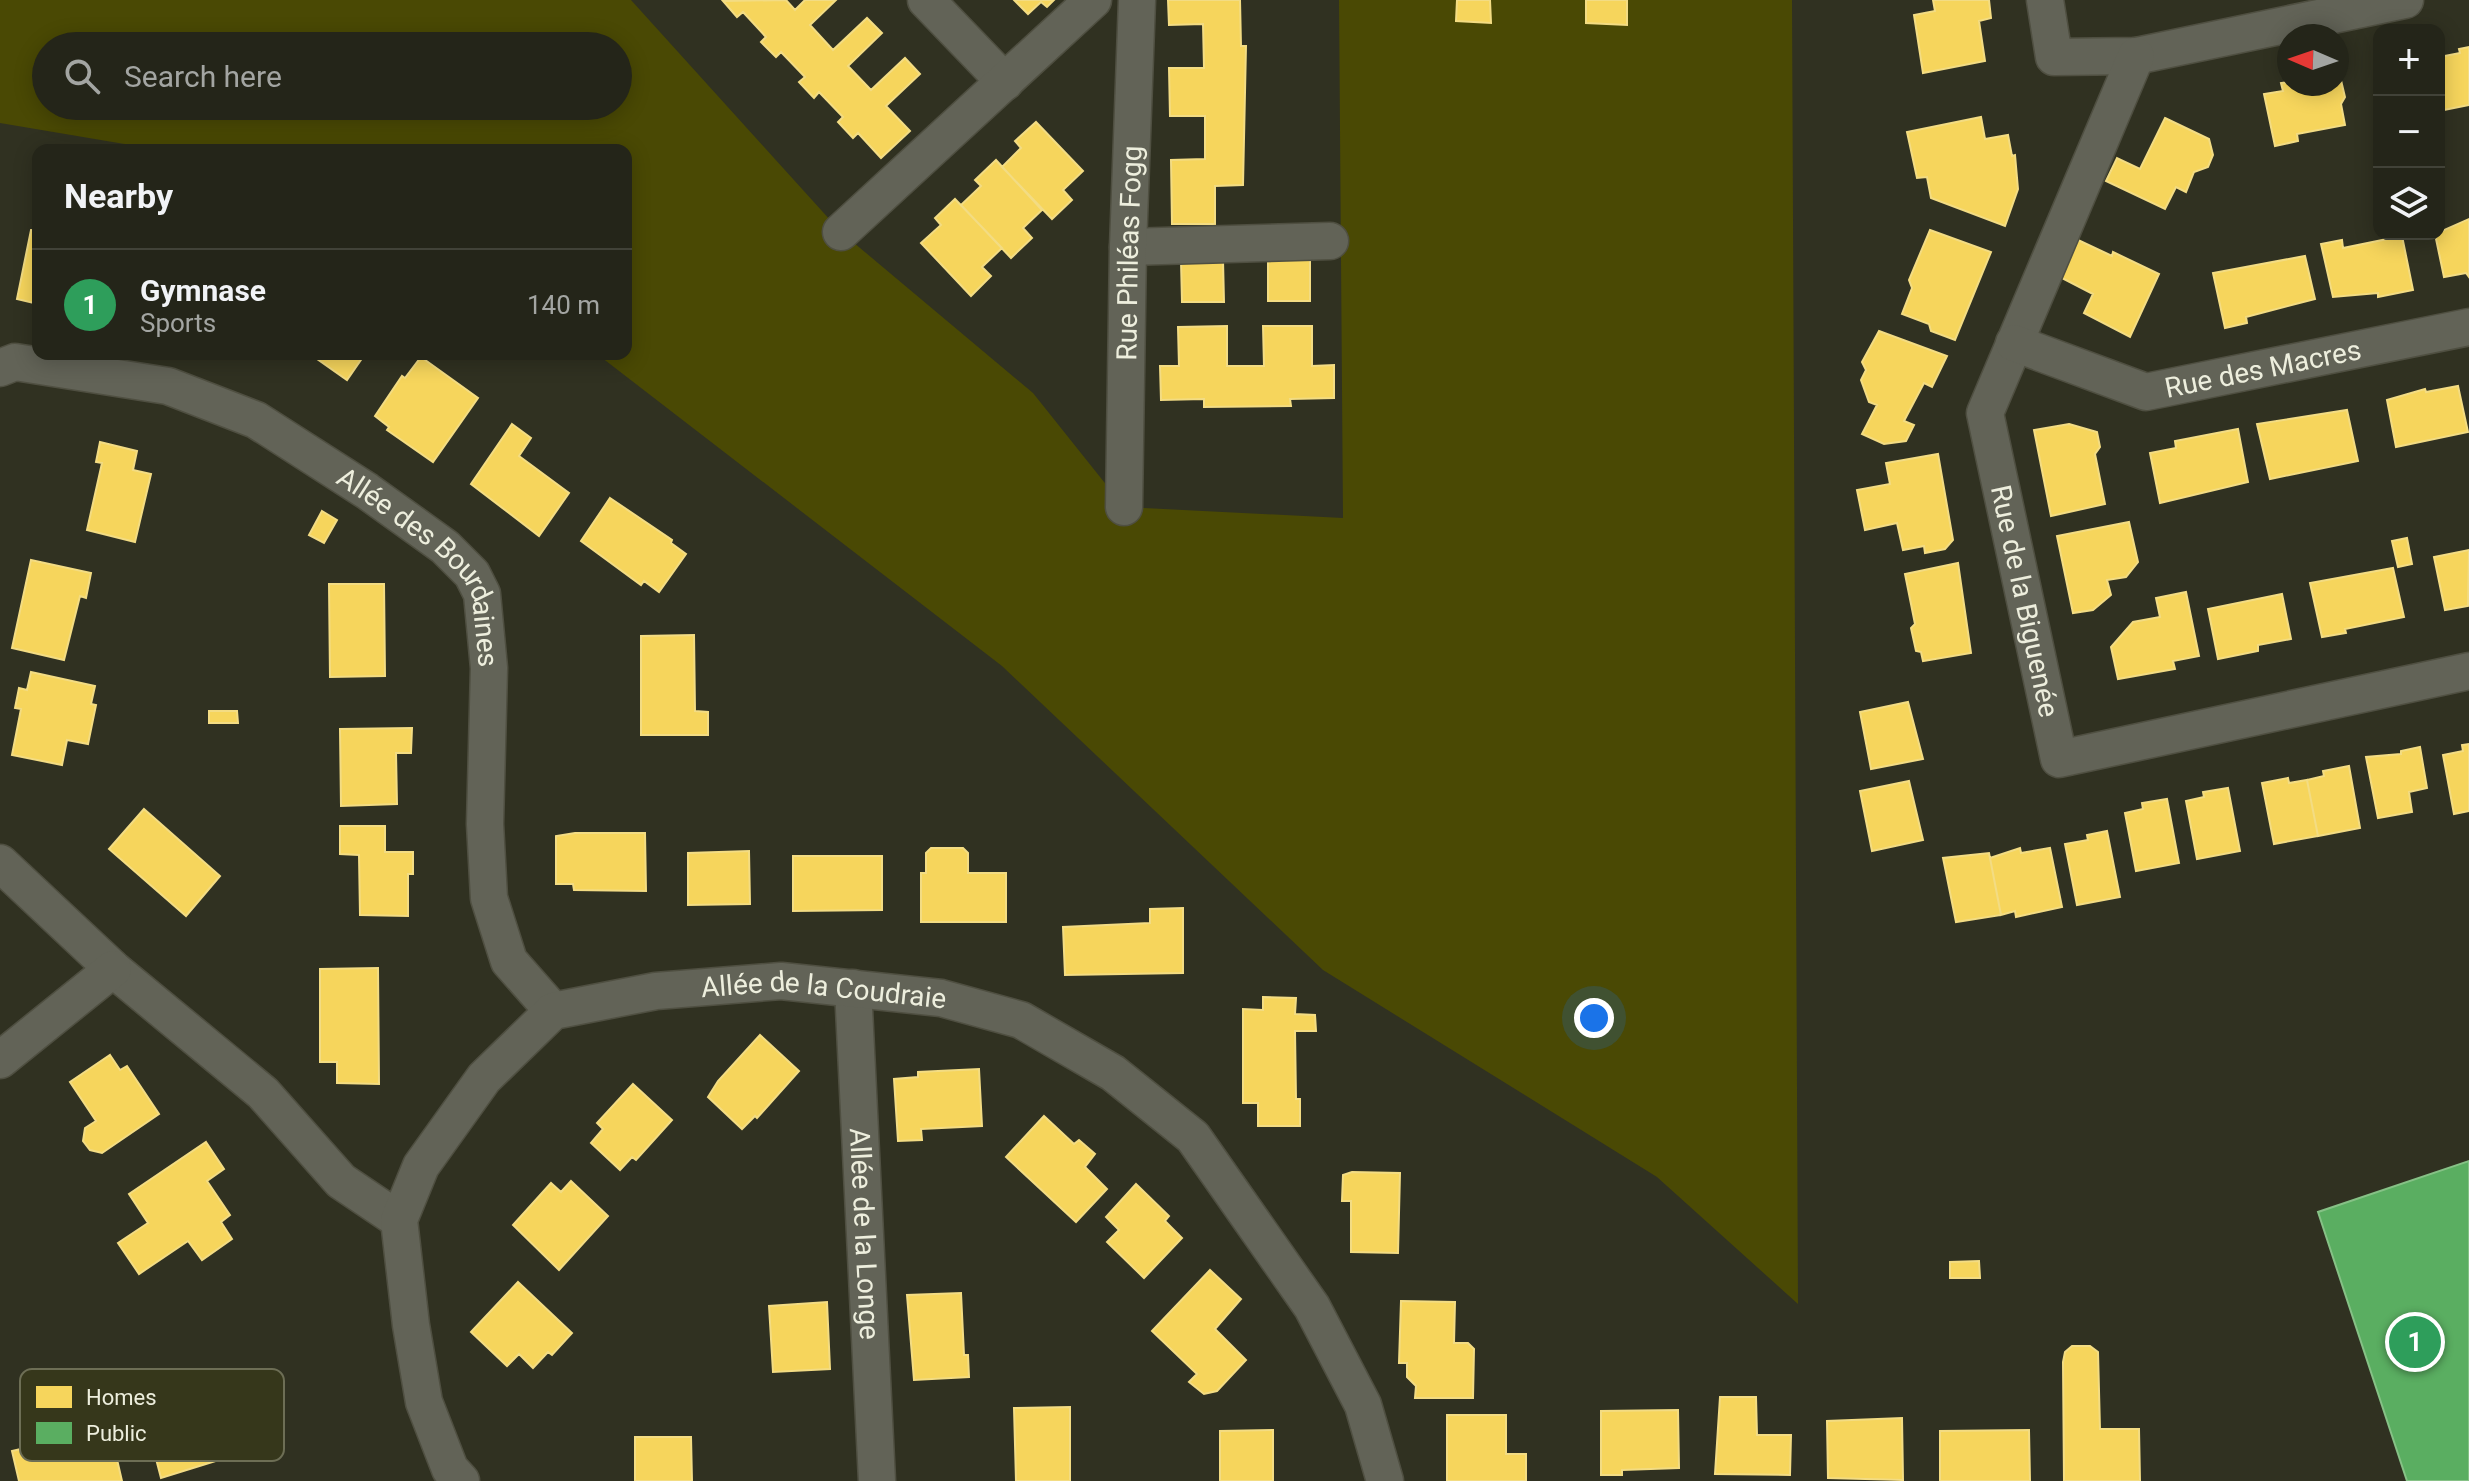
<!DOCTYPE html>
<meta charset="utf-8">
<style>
:root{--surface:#242519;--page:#2c2d22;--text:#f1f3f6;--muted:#a3a5a2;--line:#414238;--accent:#0b8043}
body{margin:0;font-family:Roboto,sans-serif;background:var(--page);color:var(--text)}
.controls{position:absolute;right:24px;top:24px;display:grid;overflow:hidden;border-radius:16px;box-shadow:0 4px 20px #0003}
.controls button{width:72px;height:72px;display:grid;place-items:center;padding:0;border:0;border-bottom:2px solid var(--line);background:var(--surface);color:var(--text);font:40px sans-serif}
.compass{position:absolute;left:2277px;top:24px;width:72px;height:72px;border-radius:50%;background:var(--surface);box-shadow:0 4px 20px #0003;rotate:272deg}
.you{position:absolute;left:1594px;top:1018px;width:28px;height:28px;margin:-20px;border:6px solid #fff;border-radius:50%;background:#1a73e8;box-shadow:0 0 0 12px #1a73e833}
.badge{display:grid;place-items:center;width:52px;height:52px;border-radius:50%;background:var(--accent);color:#fff;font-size:26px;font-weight:700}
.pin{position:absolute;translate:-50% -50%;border:4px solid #fff;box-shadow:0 2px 8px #0006}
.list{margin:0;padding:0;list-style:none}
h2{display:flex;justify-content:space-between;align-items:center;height:104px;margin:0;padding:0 32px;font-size:34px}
h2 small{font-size:26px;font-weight:400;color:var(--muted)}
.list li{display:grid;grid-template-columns:52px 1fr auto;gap:24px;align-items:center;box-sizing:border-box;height:112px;padding:0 32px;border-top:2px solid var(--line)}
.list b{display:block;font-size:30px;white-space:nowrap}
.list p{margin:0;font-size:26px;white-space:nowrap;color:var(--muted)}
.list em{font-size:26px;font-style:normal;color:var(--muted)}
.icon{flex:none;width:44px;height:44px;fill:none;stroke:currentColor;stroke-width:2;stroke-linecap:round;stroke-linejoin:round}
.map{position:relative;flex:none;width:2469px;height:1481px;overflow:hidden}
.search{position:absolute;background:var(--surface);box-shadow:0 4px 20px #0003;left:32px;top:32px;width:600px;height:88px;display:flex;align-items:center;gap:20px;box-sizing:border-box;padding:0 28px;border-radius:44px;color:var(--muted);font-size:30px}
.panel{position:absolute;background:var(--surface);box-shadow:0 4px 20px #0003;left:32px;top:144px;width:600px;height:216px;border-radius:16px}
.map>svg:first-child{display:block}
</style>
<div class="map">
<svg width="2469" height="1481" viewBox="0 0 2469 1481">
<rect width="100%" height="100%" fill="#303121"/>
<path fill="#4a4904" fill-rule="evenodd" d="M 0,0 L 631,0 L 841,232 L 1033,393 L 1124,507 L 1343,518 L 1339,0 L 1792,0 L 1798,1304 L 1657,1177 L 1323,970 L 1002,666 L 597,354 L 626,354 L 626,150 L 160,150 L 0,123 ZM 46,46 L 618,46 L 618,106 L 46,106 Z"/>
<path fill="#f6d55c" stroke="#f3dc83" stroke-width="2" d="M 786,0 L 795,10 L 805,0 L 836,0 L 810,25 L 833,50 L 867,18 L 882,33 L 848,66 L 871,90 L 905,58 L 920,74 L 886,106 L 910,131 L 881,158 L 858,133 L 853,138 L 838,122 L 843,117 L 819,92 L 814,98 L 799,82 L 805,77 L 781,52 L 776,57 L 761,42 L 766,37 L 743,12 L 737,17 L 723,1 Z
M 1014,0 L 1054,0 L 1047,7 L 1041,2 L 1028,14 Z
M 1168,0 L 1240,0 L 1241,46 L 1246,46 L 1243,185 L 1215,186 L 1215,224 L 1172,224 L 1171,160 L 1205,159 L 1205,116 L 1170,116 L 1169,68 L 1204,68 L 1203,24 L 1169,25 Z
M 1457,0 L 1490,0 L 1491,23 L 1456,21 Z
M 1586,0 L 1627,0 L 1627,25 L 1586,23 Z
M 1933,0 L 1989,0 L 1991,18 L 1979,21 L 1985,61 L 1923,73 L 1914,15 L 1935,11 Z
M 2469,47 L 2469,105 L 2439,111 L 2439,57 L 2460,53 L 2459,49 Z
M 2337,76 L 2340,76 L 2345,97 L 2341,104 L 2345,125 L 2297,134 L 2298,141 L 2275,146 L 2264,94 L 2283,91 L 2281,83 L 2289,82 L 2337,84 Z
M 1981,117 L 1985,139 L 2008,135 L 2012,156 L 2015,155 L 2018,189 L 2005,226 L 1931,198 L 1927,177 L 1917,178 L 1907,132 Z
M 2165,118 L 2209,139 L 2213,155 L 2208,167 L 2194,172 L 2186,192 L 2176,187 L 2165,209 L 2106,181 L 2117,158 L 2140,169 Z
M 1036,122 L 1083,171 L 1063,190 L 1072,200 L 1052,219 L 1002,167 L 1021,148 L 1015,141 Z
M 996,160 L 1042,210 L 1023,228 L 1032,238 L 1011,258 L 961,205 L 981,186 L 975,180 Z
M 955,199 L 1002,248 L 982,267 L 991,276 L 971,296 L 921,243 L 941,225 L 935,218 Z
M 2469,219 L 2469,277 L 2466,273 L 2444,277 L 2435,234 Z
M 31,230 L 38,231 L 38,304 L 17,299 Z
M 1930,230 L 1991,252 L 1955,340 L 1931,331 L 1929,324 L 1902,314 L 1912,288 L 1909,280 Z
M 2402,236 L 2413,290 L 2378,297 L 2378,293 L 2333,297 L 2321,244 L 2342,240 L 2343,248 Z
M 2078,240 L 2112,256 L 2113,252 L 2159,274 L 2130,337 L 2084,313 L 2093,294 L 2060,277 Z
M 2305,256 L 2315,299 L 2246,317 L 2247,323 L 2225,328 L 2213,273 Z
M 1223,260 L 1224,302 L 1182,302 L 1181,261 Z
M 1268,260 L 1310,260 L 1310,301 L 1268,301 Z
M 1227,326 L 1227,366 L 1264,366 L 1263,326 L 1312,326 L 1312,366 L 1334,365 L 1334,398 L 1290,399 L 1291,406 L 1204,407 L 1204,399 L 1161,400 L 1160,366 L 1179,366 L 1178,327 Z
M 1879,331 L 1947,356 L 1932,387 L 1924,383 L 1904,421 L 1914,425 L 1906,441 L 1884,444 L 1862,434 L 1877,405 L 1869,402 L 1861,380 L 1866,370 L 1862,362 Z
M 310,354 L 365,354 L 347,380 Z
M 421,357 L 478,398 L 433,462 L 387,430 L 389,427 L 375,416 L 402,376 L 405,378 Z
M 2458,386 L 2468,432 L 2396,447 L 2387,400 L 2425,389 L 2426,392 Z
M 2347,410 L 2358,461 L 2270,479 L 2257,424 Z
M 512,424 L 531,438 L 519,456 L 569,493 L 539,536 L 471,484 Z
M 2069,424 L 2097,432 L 2100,447 L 2095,454 L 2105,504 L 2051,516 L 2034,430 Z
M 2238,429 L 2248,482 L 2160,503 L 2150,453 L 2176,448 L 2175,441 Z
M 100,442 L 137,451 L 133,470 L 151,474 L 135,542 L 87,530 L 102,463 L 96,462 Z
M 1938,454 L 1953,540 L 1945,549 L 1925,553 L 1924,546 L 1903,550 L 1897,523 L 1865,530 L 1857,490 L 1890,484 L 1886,463 Z
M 610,498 L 672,540 L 671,543 L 686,554 L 659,592 L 644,581 L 641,585 L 581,541 Z
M 322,511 L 337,520 L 324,543 L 309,535 Z
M 2129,522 L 2138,562 L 2126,577 L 2107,580 L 2111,595 L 2093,610 L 2073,613 L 2057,536 Z
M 2407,538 L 2412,564 L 2398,567 L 2392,541 Z
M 2469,550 L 2468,606 L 2445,610 L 2434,557 Z
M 31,560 L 91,573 L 86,598 L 80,596 L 64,660 L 12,648 Z
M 1958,563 L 1971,653 L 1923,661 L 1921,652 L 1916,651 L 1911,628 L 1915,624 L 1905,574 Z
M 2393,568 L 2404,617 L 2345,629 L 2346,633 L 2322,637 L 2310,583 Z
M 329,584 L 384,584 L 385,676 L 330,677 Z
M 2186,592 L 2199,656 L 2173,661 L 2175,669 L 2118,679 L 2111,647 L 2133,622 L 2160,617 L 2156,598 Z
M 2282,594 L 2291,639 L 2258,645 L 2258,651 L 2218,659 L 2208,609 Z
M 694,635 L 695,711 L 708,712 L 708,735 L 641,735 L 641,636 Z
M 31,672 L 95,686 L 91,704 L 96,705 L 88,744 L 67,740 L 62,765 L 12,755 L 21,709 L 15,708 L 19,688 L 27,690 Z
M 1908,702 L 1923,759 L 1871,769 L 1860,712 Z
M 209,711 L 237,711 L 238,723 L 209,723 Z
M 412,728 L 411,753 L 396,753 L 397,804 L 341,806 L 340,729 Z
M 2469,744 L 2469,811 L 2454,814 L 2443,755 L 2463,751 L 2462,745 Z
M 2420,747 L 2427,788 L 2409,792 L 2412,812 L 2378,818 L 2366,757 L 2401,754 L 2401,751 Z
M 2349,766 L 2360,828 L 2318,836 L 2307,780 L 2324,776 L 2323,771 Z
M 2288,778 L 2289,783 L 2307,780 L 2318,836 L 2274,844 L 2262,783 Z
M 1909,781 L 1923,840 L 1872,851 L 1860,791 Z
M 2228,788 L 2240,851 L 2197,859 L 2186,801 L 2204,797 L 2203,792 Z
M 2167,799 L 2179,863 L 2136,871 L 2125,813 L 2143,809 L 2142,803 Z
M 144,809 L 220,876 L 186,916 L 109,849 Z
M 340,826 L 385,826 L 385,852 L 413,852 L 413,874 L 408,874 L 408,916 L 360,915 L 359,855 L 340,854 Z
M 2107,831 L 2120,897 L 2077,905 L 2065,844 L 2088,840 L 2087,835 Z
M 575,833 L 645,833 L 646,891 L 574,890 L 573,884 L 556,884 L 556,836 Z
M 931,848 L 963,848 L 968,853 L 968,873 L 1006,873 L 1006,922 L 921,922 L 921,873 L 926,873 L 926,853 Z
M 2020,848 L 2021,853 L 2050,848 L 2062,907 L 2016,917 L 2015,911 L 2001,915 L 1990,858 Z
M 749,851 L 750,904 L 688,905 L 688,853 Z
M 1989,853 L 2001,915 L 1956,922 L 1943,858 Z
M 793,856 L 882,856 L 882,910 L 793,911 Z
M 1183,908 L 1183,973 L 1065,975 L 1063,927 L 1150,923 L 1150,909 Z
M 378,968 L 379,1084 L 337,1083 L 337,1062 L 320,1062 L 320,969 Z
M 1263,997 L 1296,998 L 1295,1014 L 1315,1015 L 1316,1031 L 1295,1031 L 1296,1099 L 1300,1099 L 1300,1126 L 1258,1126 L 1258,1103 L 1243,1103 L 1243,1009 L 1263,1010 Z
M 760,1035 L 799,1071 L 757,1118 L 755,1116 L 742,1129 L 708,1097 L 718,1081 Z
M 110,1055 L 120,1070 L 127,1066 L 159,1114 L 102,1153 L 90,1150 L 83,1141 L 85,1128 L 96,1121 L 70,1082 Z
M 979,1069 L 982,1126 L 921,1129 L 922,1140 L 898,1141 L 894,1079 L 918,1077 L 918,1072 Z
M 633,1084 L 672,1120 L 636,1160 L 632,1157 L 620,1170 L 591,1143 L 603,1129 L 597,1123 Z
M 1044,1116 L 1074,1144 L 1079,1140 L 1095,1154 L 1085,1167 L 1107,1189 L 1076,1222 L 1006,1157 Z
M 206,1142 L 224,1169 L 207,1181 L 230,1215 L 221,1222 L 232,1239 L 202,1260 L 188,1241 L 139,1274 L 118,1243 L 148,1223 L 129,1194 Z
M 1352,1172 L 1400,1173 L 1398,1253 L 1351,1252 L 1351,1201 L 1342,1201 L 1343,1175 Z
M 571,1181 L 608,1216 L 559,1270 L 513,1225 L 551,1183 L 561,1192 Z
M 1136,1184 L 1169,1216 L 1165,1221 L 1182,1238 L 1144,1278 L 1107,1242 L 1119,1230 L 1106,1217 Z
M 1979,1261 L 1980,1278 L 1950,1278 L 1950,1262 Z
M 1210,1270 L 1241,1299 L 1215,1329 L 1246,1360 L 1217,1391 L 1204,1394 L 1189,1382 L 1197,1374 L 1152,1331 Z
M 518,1282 L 572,1333 L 552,1355 L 548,1352 L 533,1368 L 519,1354 L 507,1366 L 471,1332 Z
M 961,1293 L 964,1355 L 968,1355 L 969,1377 L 914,1380 L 907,1295 Z
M 1401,1301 L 1455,1302 L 1454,1343 L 1468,1343 L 1474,1349 L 1473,1398 L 1415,1398 L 1416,1386 L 1407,1377 L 1407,1363 L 1399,1363 Z
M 827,1302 L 830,1369 L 773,1372 L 769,1306 Z
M 2072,1346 L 2090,1346 L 2098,1352 L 2100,1429 L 2139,1429 L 2140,1481 L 2064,1481 L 2063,1362 L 2065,1352 Z
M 246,1396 L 256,1436 L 235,1443 L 238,1454 L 161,1478 L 148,1428 L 194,1416 L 194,1409 Z
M 1720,1397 L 1756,1397 L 1757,1435 L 1791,1435 L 1790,1475 L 1715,1474 Z
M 1070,1407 L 1070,1481 L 1016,1481 L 1014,1408 Z
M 1678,1410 L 1679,1468 L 1622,1470 L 1622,1475 L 1601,1475 L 1601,1411 Z
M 106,1412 L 122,1481 L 19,1481 L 12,1451 L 64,1439 L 62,1422 Z
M 1447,1415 L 1506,1415 L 1506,1454 L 1526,1454 L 1526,1481 L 1447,1481 Z
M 1902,1418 L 1903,1480 L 1828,1478 L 1827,1421 Z
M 1273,1430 L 1273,1481 L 1220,1481 L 1220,1431 Z
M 2029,1430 L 2030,1481 L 1940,1481 L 1940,1431 Z
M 635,1437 L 691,1437 L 692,1481 L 635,1481 Z"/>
<path fill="#5aae61" stroke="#86c186" stroke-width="2" d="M 2469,1161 L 2469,1481 L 2407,1481 L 2318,1212 Z"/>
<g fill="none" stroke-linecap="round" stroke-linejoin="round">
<g stroke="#4f4f41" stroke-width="39">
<g id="street">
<path d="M 926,0 L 1005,82"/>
<path d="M 2045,0 L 2054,57 L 2136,56 L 2405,0"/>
<path id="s1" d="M 2136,56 L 1985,413 L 2059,759 L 2469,671"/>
<path d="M 841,232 L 1093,0"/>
<path d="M 1128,247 L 1330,241"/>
<path id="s2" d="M 2014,343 L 2146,392 L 2469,327"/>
<path id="s3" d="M 0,368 L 15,362 L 168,386 L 256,420 L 367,491 L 445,547 L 472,574 L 482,594 L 489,668 L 485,824 L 489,898 L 509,961 L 553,1011"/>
<path id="s4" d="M 1124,507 L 1128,247 L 1137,0"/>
<path d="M 0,863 L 113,969 L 263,1093 L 341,1181 L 399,1220"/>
<path id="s5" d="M 853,988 L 877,1481"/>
<path d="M 0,1060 L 113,969"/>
<path id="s6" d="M 461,1481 L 450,1469 L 424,1402 L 411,1325 L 399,1220 L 421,1166 L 484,1078 L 553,1011 L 656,991 L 781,981 L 941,998 L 1021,1020 L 1113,1073 L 1193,1137 L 1312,1307 L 1363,1405 L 1385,1481"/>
</g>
</g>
<use href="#street" stroke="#626357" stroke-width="36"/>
</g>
<g text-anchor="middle" stroke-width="8" stroke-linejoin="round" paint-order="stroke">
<g font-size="28" fill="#edeedd" stroke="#36371b">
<text dy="10" stroke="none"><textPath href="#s4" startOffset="254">Rue Philéas Fogg</textPath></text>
<text dy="10" stroke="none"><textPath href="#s2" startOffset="260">Rue des Macres</textPath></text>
<text dy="10" stroke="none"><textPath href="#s3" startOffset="496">Allée des Bourdaines</textPath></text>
<text dy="10" stroke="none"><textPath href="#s1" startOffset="580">Rue de la Biguenée</textPath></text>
<text dy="10" stroke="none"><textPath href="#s6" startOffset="808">Allée de la Coudraie</textPath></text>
<text dy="10" stroke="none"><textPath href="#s5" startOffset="246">Allée de la Longe</textPath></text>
</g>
</g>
<rect x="20" y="1369" width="264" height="92" rx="12" fill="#36371b" stroke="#6d6e55" stroke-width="2"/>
<rect x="36" y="1386" width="36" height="22" fill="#f6d55c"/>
<rect x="36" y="1422" width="36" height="22" fill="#5aae61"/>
<g font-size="22" fill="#edeedd">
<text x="86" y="1405">Homes</text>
<text x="86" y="1441">Public</text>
</g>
</svg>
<div class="controls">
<button>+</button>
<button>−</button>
<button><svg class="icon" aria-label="layers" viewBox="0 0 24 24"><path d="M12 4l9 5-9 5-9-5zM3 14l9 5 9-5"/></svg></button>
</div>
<svg class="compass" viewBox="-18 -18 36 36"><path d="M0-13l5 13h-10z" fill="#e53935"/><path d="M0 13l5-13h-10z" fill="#a3a5a2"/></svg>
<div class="you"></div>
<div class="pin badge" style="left:2415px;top:1342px;background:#2e9e5b">1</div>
<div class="search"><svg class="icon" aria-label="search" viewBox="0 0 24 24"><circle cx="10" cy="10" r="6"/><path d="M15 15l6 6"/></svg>Search here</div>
<section class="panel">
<h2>Nearby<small></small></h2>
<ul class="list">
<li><span class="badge" style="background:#2e9e5b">1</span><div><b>Gymnase</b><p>Sports</p></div><em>140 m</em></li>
</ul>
</section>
</div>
